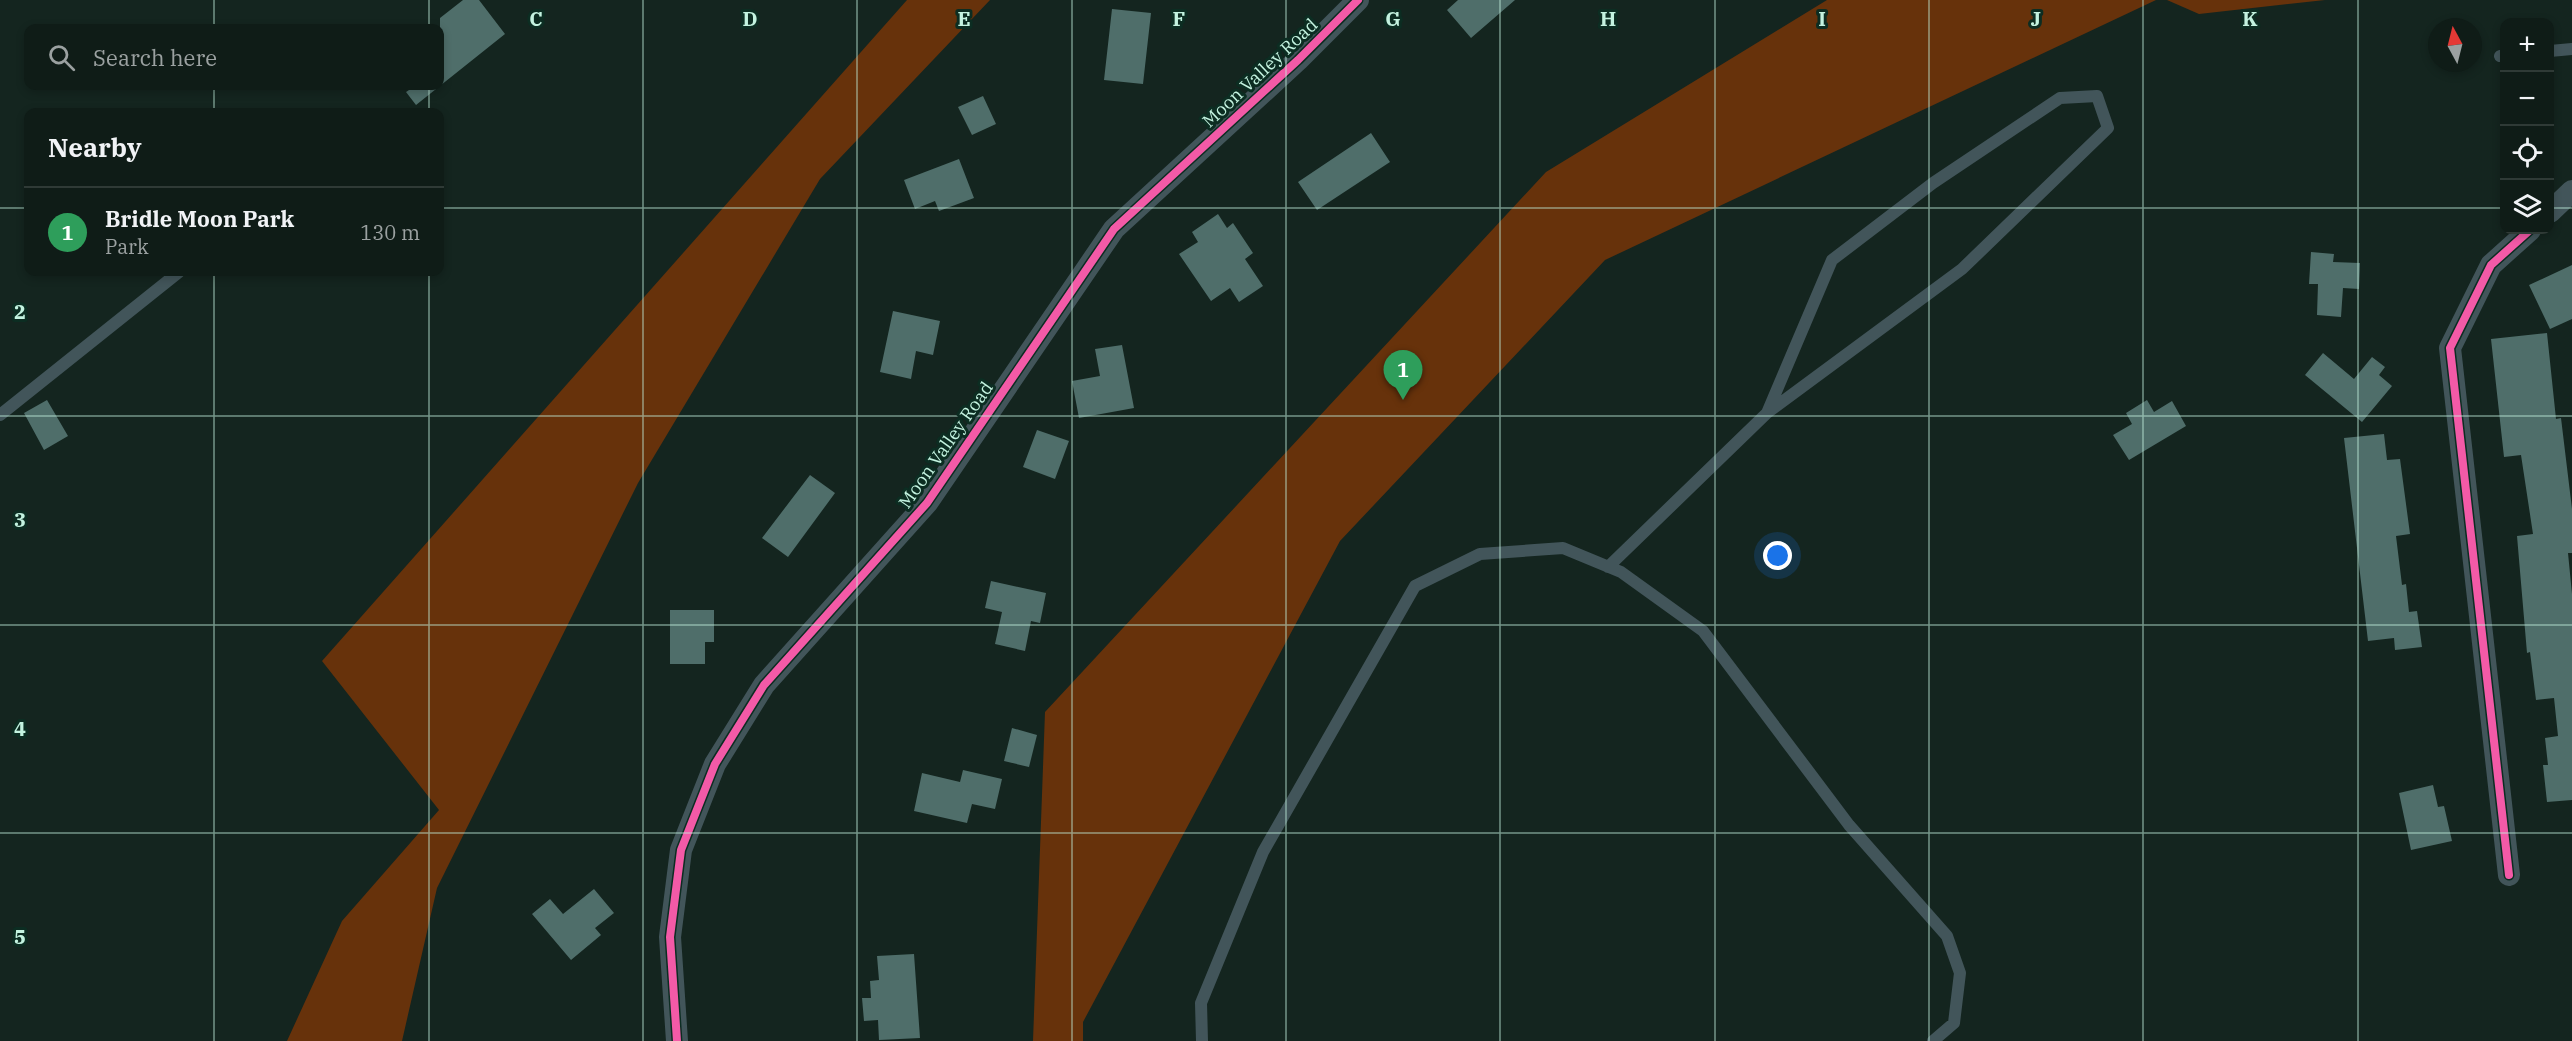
<!DOCTYPE html>
<meta charset="utf-8">
<style>
:root{--surface:#0f1c17;--page:#1d2924;--text:#f1f3f6;--muted:#9ba1a1;--line:#2f3a36;--accent:#86ab9c}
body{margin:0;font-family:"IBM Plex Serif",serif;background:var(--page);color:var(--text)}
.controls{position:absolute;right:18px;top:18px;display:grid;overflow:hidden;border-radius:12px;box-shadow:0 3px 9px #0003}
.controls button{width:54px;height:54px;display:grid;place-items:center;padding:0;border:0;border-bottom:2px solid var(--line);background:var(--surface);color:var(--text);font:30px sans-serif}
.compass{position:absolute;left:2428px;top:18px;width:54px;height:54px;border-radius:50%;background:var(--surface);box-shadow:0 3px 9px #0003;rotate:353deg}
.you{position:absolute;left:1778px;top:556px;width:21px;height:21px;margin:-15px;border:4px solid #fff;border-radius:50%;background:#1a73e8;box-shadow:0 0 0 9px #1a73e833}
.badge{display:grid;place-items:center;width:39px;height:39px;border-radius:50%;background:var(--accent);color:#fff;font-size:20px;font-weight:700}
.pin{position:absolute;translate:-50% -50px;filter:drop-shadow(0 2px 3px #0008)}
.pin::after{content:'';position:absolute;top:32px;width:21px;height:18px;background:inherit;clip-path:polygon(0 0,100% 0,50% 100%)}
.list{margin:0;padding:0;list-style:none}
h2{display:flex;justify-content:space-between;align-items:center;height:78px;margin:0;padding:0 24px;font-size:26px}
h2 small{font-size:20px;font-weight:400;color:var(--muted)}
.list li{display:grid;grid-template-columns:39px 1fr auto;gap:18px;align-items:center;box-sizing:border-box;height:90px;padding:0 24px;border-top:2px solid var(--line)}
.list b{display:block;font-size:22px;white-space:nowrap}
.list p{margin:0;font-size:20px;white-space:nowrap;color:var(--muted)}
.list em{font-size:20px;font-style:normal;color:var(--muted)}
.icon{flex:none;width:33px;height:33px;fill:none;stroke:currentColor;stroke-width:2;stroke-linecap:round;stroke-linejoin:round}
.map{position:relative;flex:none;width:2572px;height:1041px;overflow:hidden}
.search{position:absolute;background:var(--surface);box-shadow:0 3px 9px #0003;left:24px;top:24px;width:420px;height:66px;display:flex;align-items:center;gap:15px;box-sizing:border-box;padding:0 21px;border-radius:12px;color:var(--muted);font-size:22px}
.panel{position:absolute;background:var(--surface);box-shadow:0 3px 9px #0003;left:24px;top:108px;width:420px;height:168px;border-radius:12px}
.map>svg:first-child{display:block}
</style>
<div class="map">
<svg width="2572" height="1041" viewBox="0 0 2572 1041">
<rect width="100%" height="100%" fill="#14251f"/>
<path fill="#67320b" d="M 907,0 L 990,0 L 820,179 L 638,483 L 437,888 L 402,1041 L 287,1041 L 342,921 L 439,810 L 322,661 Z
M 1827,0 L 2156,0 L 1605,260 L 1340,541 L 1083,1022 L 1083,1041 L 1033,1041 L 1045,712 L 1546,172 Z
M 2167,0 L 2325,0 L 2199,14 Z"/>
<path fill="#4f6e6a" d="M 463,0 L 479,0 L 505,34 L 416,105 L 406,92 L 415,86 L 440,86 L 440,18 Z
M 1458,0 L 1515,0 L 1471,38 L 1447,10 Z
M 1112,9 L 1151,13 L 1143,84 L 1104,80 Z
M 983,96 L 996,124 L 972,135 L 958,107 Z
M 1371,133 L 1390,162 L 1317,210 L 1298,182 Z
M 959,159 L 974,198 L 939,211 L 935,201 L 915,209 L 904,180 Z
M 1218,214 L 1227,228 L 1233,223 L 1253,253 L 1245,259 L 1263,286 L 1239,302 L 1230,288 L 1211,301 L 1179,254 L 1198,242 L 1192,232 Z
M 2311,252 L 2334,254 L 2333,262 L 2360,263 L 2359,289 L 2343,288 L 2341,317 L 2317,315 L 2318,284 L 2309,284 Z
M 2572,265 L 2572,319 L 2550,329 L 2529,285 Z
M 893,311 L 940,321 L 933,355 L 916,351 L 911,379 L 880,372 Z
M 2547,333 L 2556,419 L 2561,418 L 2572,509 L 2572,553 L 2568,553 L 2572,594 L 2572,800 L 2547,802 L 2543,765 L 2548,765 L 2545,738 L 2558,736 L 2554,698 L 2536,700 L 2530,652 L 2527,653 L 2517,536 L 2533,534 L 2521,455 L 2504,457 L 2491,339 Z
M 1122,345 L 1134,408 L 1079,418 L 1072,381 L 1100,376 L 1095,349 Z
M 2323,353 L 2354,379 L 2372,357 L 2385,367 L 2379,375 L 2392,386 L 2362,422 L 2305,375 Z
M 47,400 L 68,436 L 44,450 L 24,413 Z
M 2147,400 L 2154,412 L 2172,401 L 2186,426 L 2129,460 L 2113,435 L 2132,424 L 2126,413 Z
M 1037,430 L 1069,441 L 1055,479 L 1023,467 Z
M 2384,434 L 2387,460 L 2400,459 L 2410,534 L 2396,536 L 2402,585 L 2406,584 L 2409,612 L 2417,611 L 2422,647 L 2395,650 L 2394,638 L 2368,641 L 2344,438 Z
M 810,475 L 835,493 L 788,557 L 762,538 Z
M 991,581 L 1046,593 L 1040,623 L 1031,621 L 1025,651 L 995,644 L 1002,612 L 985,608 Z
M 670,610 L 714,610 L 714,642 L 705,642 L 705,664 L 670,664 Z
M 1012,728 L 1037,735 L 1029,767 L 1004,761 Z
M 963,770 L 1002,779 L 995,809 L 972,804 L 967,823 L 914,811 L 922,773 L 960,782 Z
M 2433,785 L 2438,807 L 2444,806 L 2452,841 L 2411,850 L 2399,793 Z
M 594,889 L 614,913 L 595,928 L 601,935 L 571,960 L 532,914 L 550,899 L 563,914 Z
M 914,954 L 920,1038 L 879,1040 L 878,1020 L 864,1021 L 862,998 L 871,998 L 870,981 L 879,980 L 877,956 Z"/>
<g fill="none" stroke-linecap="round" stroke-linejoin="round">
<path stroke="#42555a" stroke-width="12" d="M 2550,51 L 2572,49
M 2500,56 L 2504,55
M 0,415 L 179,272
M 1608,567 L 1767,413 L 1832,260 L 1933,183 L 2060,98 L 2097,96 L 2108,128 L 1962,269 L 1767,413
M 1202,1041 L 1201,1003 L 1263,852 L 1415,586 L 1480,554 L 1563,548 L 1621,572 L 1703,631 L 1849,825 L 1947,936 L 1960,973 L 1954,1023 L 1933,1041"/>
<path stroke="#42555a" stroke-width="22" d="M 2550,212 L 2572,191
M 2509,875 L 2450,348 L 2491,265 L 2530,230
M 677,1041 L 670,937 L 681,850 L 715,764 L 764,685 L 927,503 L 1114,229 L 1298,60 L 1358,0"/>
<g stroke="#0c2d22" stroke-width="11">
<path id="cycleway" d="M 2509,875 L 2450,348 L 2491,265 L 2530,230
M 677,1041 L 670,937 L 681,850 L 715,764 L 764,685 L 927,503 L 1114,229 L 1298,60 L 1358,0"/>
</g>
<use href="#cycleway" stroke="#f35aa7" stroke-width="8"/>
</g>
<path fill="none" stroke="#c4f3e0" stroke-width="1.5" stroke-opacity="0.55" d="M 214,0 L 214,28M 429,0 L 429,28M 643,0 L 643,1041M 857,0 L 857,1041M 1072,0 L 1072,1041M 1286,0 L 1286,1041M 1500,0 L 1500,1041M 1715,0 L 1715,1041M 1929,0 L 1929,1041M 2143,0 L 2143,1041M 2358,0 L 2358,1041M 214,86 L 214,112M 429,86 L 429,112M 0,208 L 28,208M 440,208 L 2504,208M 2550,208 L 2572,208M 214,272 L 214,1041M 429,272 L 429,1041M 0,416 L 2572,416M 0,625 L 2572,625M 0,833 L 2572,833"/>
<g text-anchor="middle" stroke-width="6" stroke-linejoin="round" paint-order="stroke">
<g font-size="18" fill="#c4f3e0" stroke="#0c2d22">
<text transform="translate(1260 73) rotate(-43)" y="6">Moon Valley Road</text>
<text transform="translate(946 445) rotate(-55)" y="6">Moon Valley Road</text>
</g>
</g>
<g font-size="20" text-anchor="middle" font-weight="bold" fill="#c4f3e0" stroke="#0c2d22" stroke-width="6" stroke-linejoin="round" paint-order="stroke">
<text x="536" y="26">C</text>
<text x="750" y="26">D</text>
<text x="964" y="26">E</text>
<text x="1179" y="26">F</text>
<text x="1393" y="26">G</text>
<text x="1608" y="26">H</text>
<text x="1822" y="26">I</text>
<text x="2036" y="26">J</text>
<text x="2250" y="26">K</text>
<text x="20" y="319">2</text>
<text x="20" y="527">3</text>
<text x="20" y="736">4</text>
<text x="20" y="944">5</text>
</g>
</svg>
<div class="controls">
<button>+</button>
<button>−</button>
<button><svg class="icon" aria-label="locate" viewBox="0 0 24 24"><circle cx="12" cy="12" r="6"/><path d="M12 2v4M12 18v4M2 12h4M18 12h4"/></svg></button>
<button><svg class="icon" aria-label="layers" viewBox="0 0 24 24"><path d="M12 4l9 5-9 5-9-5zM3 14l9 5 9-5"/></svg></button>
</div>
<svg class="compass" viewBox="-18 -18 36 36"><path d="M0-13l5 13h-10z" fill="#e53935"/><path d="M0 13l5-13h-10z" fill="#9ba1a1"/></svg>
<div class="you"></div>
<div class="pin badge" style="left:1403px;top:400px;background:#2e9e5b">1</div>
<div class="search"><svg class="icon" aria-label="search" viewBox="0 0 24 24"><circle cx="10" cy="10" r="6"/><path d="M15 15l6 6"/></svg>Search here</div>
<section class="panel">
<h2>Nearby<small></small></h2>
<ul class="list">
<li><span class="badge" style="background:#2e9e5b">1</span><div><b>Bridle Moon Park</b><p>Park</p></div><em>130 m</em></li>
</ul>
</section>
</div>
